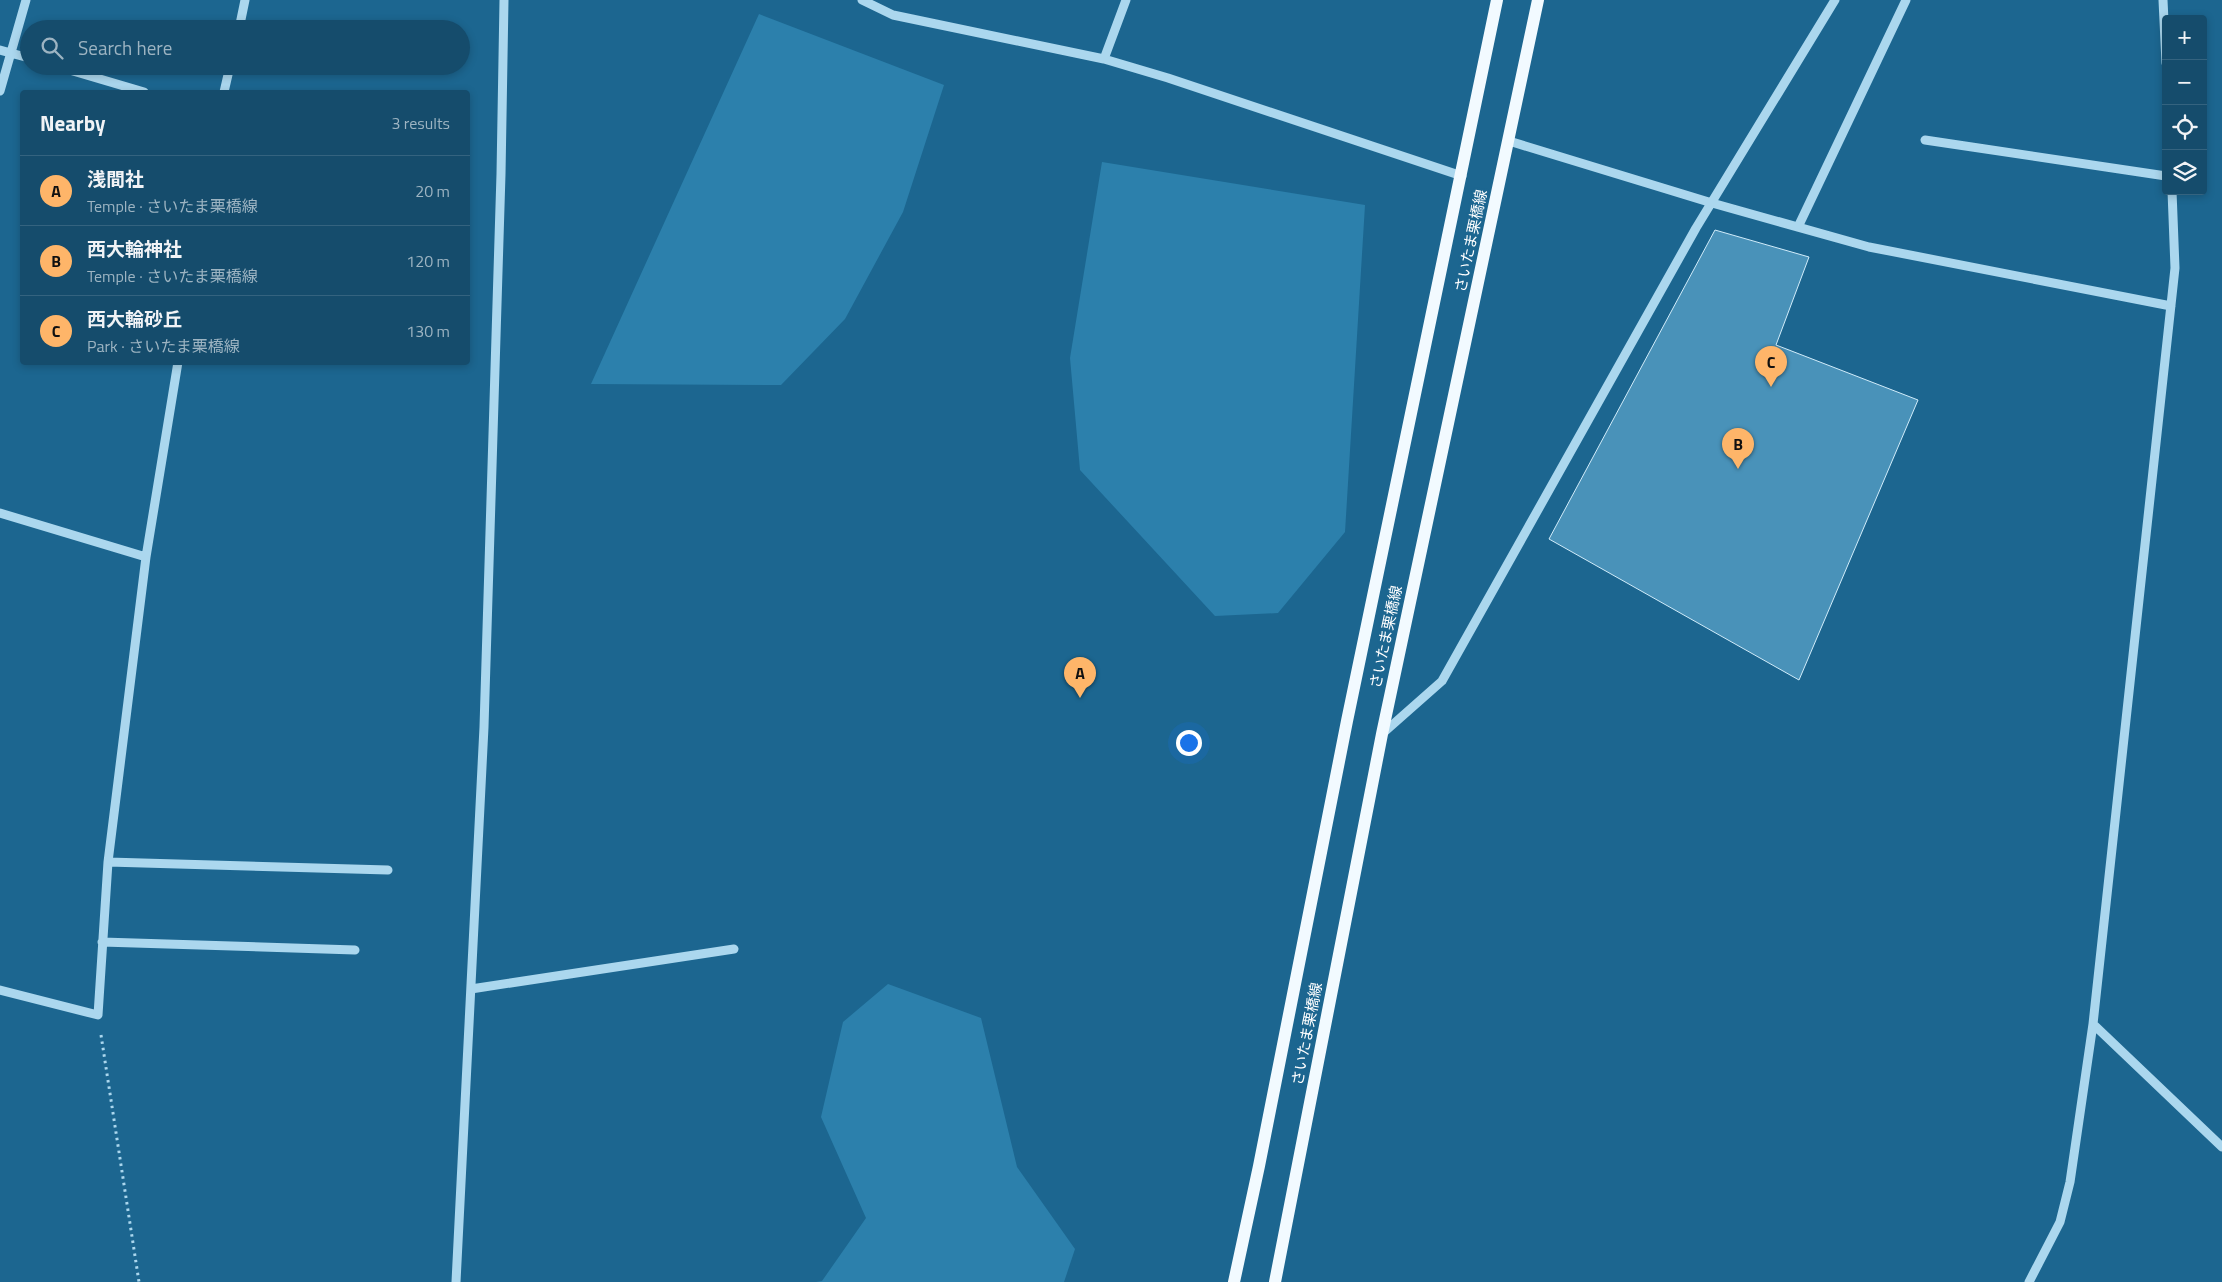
<!DOCTYPE html>
<meta charset="utf-8">
<style>
:root{--surface:#154c6c;--page:#225674;--text:#f1f3f6;--muted:#9db4c2;--line:#34637f;--accent:#feb569}
body{margin:0;font-family:"Titillium Web","Noto Sans JP",sans-serif;background:var(--page);color:var(--text)}
.controls{position:absolute;right:15px;top:15px;display:grid;overflow:hidden;border-radius:5px;box-shadow:0 2px 8px #0003}
.controls button{width:45px;height:45px;display:grid;place-items:center;padding:0;border:0;border-bottom:1px solid var(--line);background:var(--surface);color:var(--text);font:25px sans-serif}
.you{position:absolute;left:1188px;top:742px;width:18px;height:18px;margin:-12px;border:4px solid #fff;border-radius:50%;background:#1a73e8;box-shadow:0 0 0 8px #1a73e833}
.badge{display:grid;place-items:center;width:32px;height:32px;border-radius:50%;background:var(--accent);color:#111;font-size:16px;font-weight:700}
.pin{position:absolute;translate:-50% -41px;filter:drop-shadow(0 1px 2px #0008)}
.pin::after{content:'';position:absolute;top:26px;width:18px;height:15px;background:inherit;clip-path:polygon(0 0,100% 0,50% 100%)}
.list{margin:0;padding:0;list-style:none}
h2{display:flex;justify-content:space-between;align-items:center;height:65px;margin:0;padding:0 20px;font-size:21px}
h2 small{font-size:16px;font-weight:400;color:var(--muted)}
.list li{display:grid;grid-template-columns:32px 1fr auto;gap:15px;align-items:center;box-sizing:border-box;height:70px;padding:0 20px;border-top:1px solid var(--line)}
.list b{display:block;font-size:19px;white-space:nowrap}
.list p{margin:0;font-size:16px;white-space:nowrap;color:var(--muted)}
.list em{font-size:16px;font-style:normal;color:var(--muted)}
.icon{flex:none;width:28px;height:28px;fill:none;stroke:currentColor;stroke-width:2;stroke-linecap:round;stroke-linejoin:round}
.map{position:relative;flex:none;width:2222px;height:1282px;overflow:hidden}
.search{position:absolute;background:var(--surface);box-shadow:0 2px 8px #0003;left:20px;top:20px;width:450px;height:55px;display:flex;align-items:center;gap:12px;box-sizing:border-box;padding:0 18px;border-radius:28px;color:var(--muted);font-size:19px}
.panel{position:absolute;background:var(--surface);box-shadow:0 2px 8px #0003;left:20px;top:90px;width:450px;height:275px;border-radius:5px}
.map>svg:first-child{display:block}
</style>
<div class="map">
<svg width="2222" height="1282" viewBox="0 0 2222 1282">
<rect width="100%" height="100%" fill="#1c6690"/>
<path fill="#2c80ac" d="M 759,14 L 944,85 L 903,212 L 845,319 L 781,385 L 591,384 Z
M 1102,162 L 1365,205 L 1345,532 L 1278,613 L 1215,616 L 1080,470 L 1070,358 Z
M 888,984 L 981,1018 L 1017,1167 L 1075,1249 L 1064,1282 L 816,1282 L 822,1281 L 866,1218 L 821,1117 L 843,1022 Z"/>
<path fill="#4992b9" stroke="#d1ecfa" d="M 1715,230 L 1809,257 L 1776,345 L 1918,400 L 1799,680 L 1549,539 Z"/>
<g fill="none" stroke-linecap="round" stroke-linejoin="round">
<path stroke="#abd7ee" stroke-width="3" stroke-dasharray="2.5 4" stroke-linecap="butt" d="M 101,1035 L 139,1282"/>
<path stroke="#abd7ee" stroke-width="9" d="M 862,0 L 893,15 L 1104,59 L 1168,78 L 1462,176
M 2163,0 L 2166,63
M 239,29 L 245,0
M 0,50 L 29,58
M 1104,59 L 1126,0
M 56,66 L 144,92
M 0,91 L 26,0
M 224,92 L 230,66
M 1925,140 L 2166,176
M 1509,141 L 1712,203 L 1869,247 L 2171,306
M 1798,227 L 1906,0
M 0,513 L 146,557
M 1382,734 L 1442,681 L 1696,228 L 1835,0
M 108,862 L 388,870
M 102,942 L 355,950
M 471,989 L 734,949
M 0,990 L 98,1015 L 108,862 L 146,557 L 178,362
M 2093,1024 L 2222,1147
M 456,1282 L 484,727 L 501,174 L 504,0
M 2029,1282 L 2060,1222 L 2070,1182 L 2093,1024 L 2175,268 L 2172,191"/>
<path stroke="#f2faff" stroke-width="12" d="M 1234,1282 L 1259,1166 L 1347,721 L 1497,0
M 1275,1282 L 1382,734 L 1538,0"/>
</g>
<g text-anchor="middle" stroke-width="5" stroke-linejoin="round" paint-order="stroke">
<g font-size="15" fill="#fff" stroke="#1c6690">
<text transform="translate(1471 241) rotate(-78)" y="5">さいたま栗橋線</text>
<text transform="translate(1386 637) rotate(-78)" y="5">さいたま栗橋線</text>
<text transform="translate(1307 1034) rotate(-79)" y="5">さいたま栗橋線</text>
</g>
</g>
</svg>
<div class="controls">
<button>+</button>
<button>−</button>
<button><svg class="icon" aria-label="locate" viewBox="0 0 24 24"><circle cx="12" cy="12" r="6"/><path d="M12 2v4M12 18v4M2 12h4M18 12h4"/></svg></button>
<button><svg class="icon" aria-label="layers" viewBox="0 0 24 24"><path d="M12 4l9 5-9 5-9-5zM3 14l9 5 9-5"/></svg></button>
</div>
<div class="you"></div>
<div class="pin badge" style="left:1080px;top:698px">A</div>
<div class="pin badge" style="left:1738px;top:469px">B</div>
<div class="pin badge" style="left:1771px;top:387px">C</div>
<div class="search"><svg class="icon" aria-label="search" viewBox="0 0 24 24"><circle cx="10" cy="10" r="6"/><path d="M15 15l6 6"/></svg>Search here</div>
<section class="panel">
<h2>Nearby<small>3 results</small></h2>
<ul class="list">
<li><span class="badge">A</span><div><b>浅間社</b><p>Temple · さいたま栗橋線</p></div><em>20 m</em></li>
<li><span class="badge">B</span><div><b>西大輪神社</b><p>Temple · さいたま栗橋線</p></div><em>120 m</em></li>
<li><span class="badge">C</span><div><b>西大輪砂丘</b><p>Park · さいたま栗橋線</p></div><em>130 m</em></li>
</ul>
</section>
</div>
